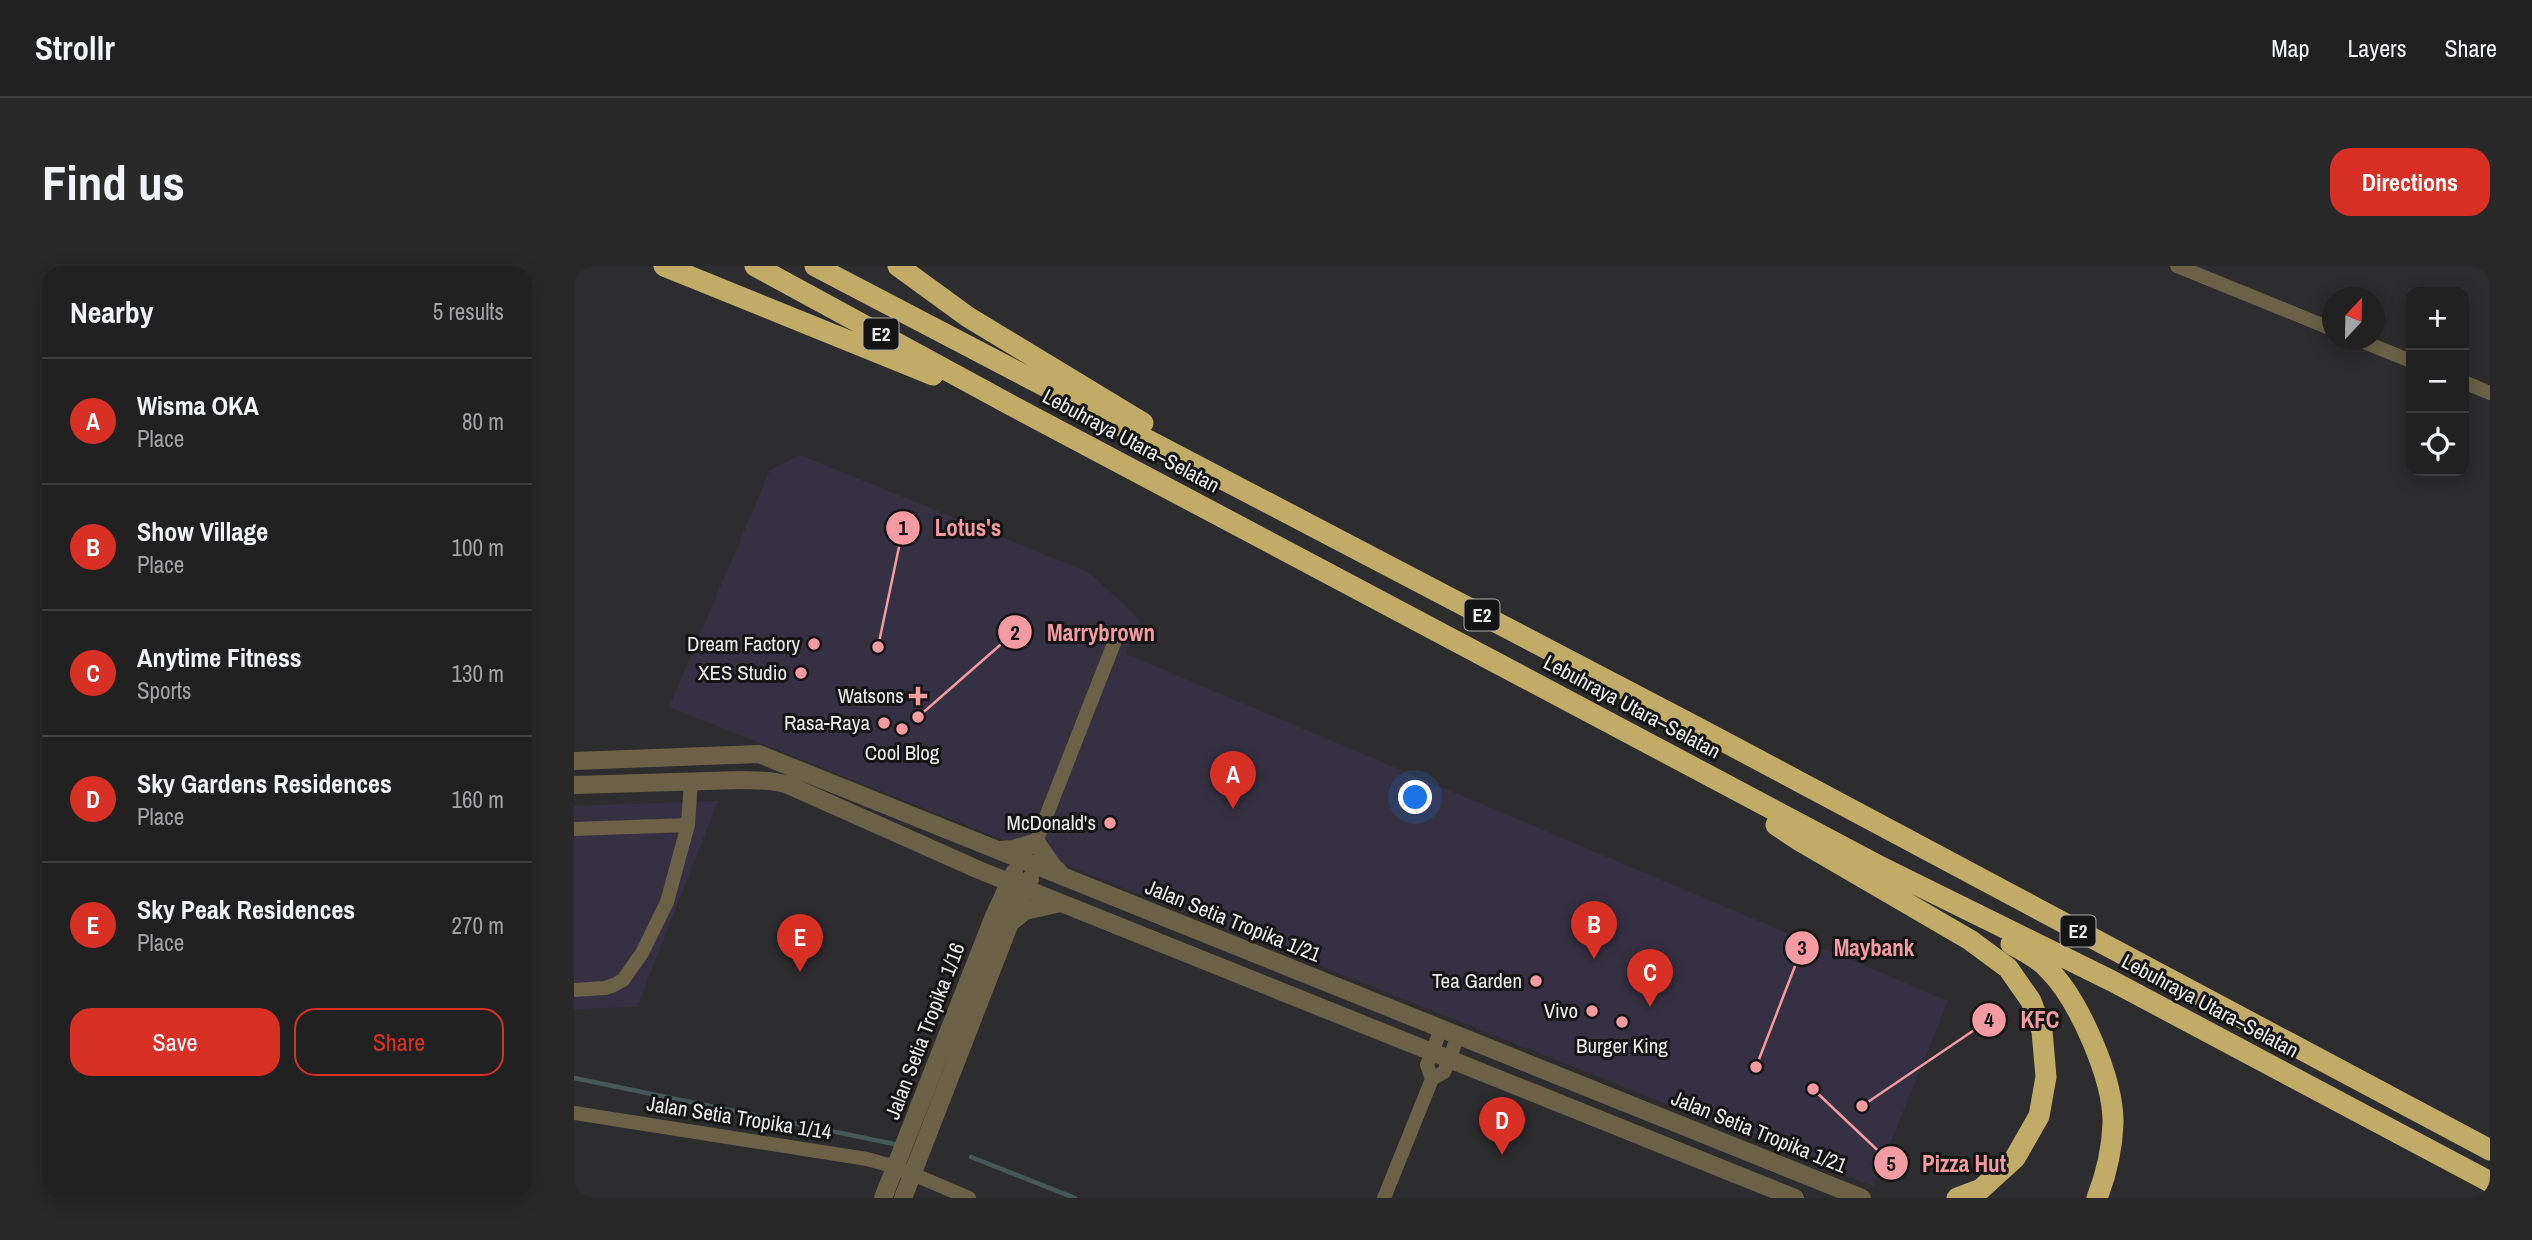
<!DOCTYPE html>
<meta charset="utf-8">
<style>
:root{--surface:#222122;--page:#2a292a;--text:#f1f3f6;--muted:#a2a3a5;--line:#3f3e40;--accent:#d93025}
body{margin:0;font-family:"Archivo Narrow",sans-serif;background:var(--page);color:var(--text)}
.controls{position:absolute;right:21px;top:21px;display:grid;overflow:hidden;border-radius:14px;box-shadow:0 4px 18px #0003}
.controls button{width:63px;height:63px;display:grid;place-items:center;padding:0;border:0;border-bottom:2px solid var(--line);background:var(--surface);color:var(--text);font:35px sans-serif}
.compass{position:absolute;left:1748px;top:21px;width:63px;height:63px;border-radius:50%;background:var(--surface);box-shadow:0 4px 18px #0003;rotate:22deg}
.you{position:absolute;left:842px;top:532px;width:24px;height:24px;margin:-18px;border:5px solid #fff;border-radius:50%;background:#1a73e8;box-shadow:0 0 0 10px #1a73e833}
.badge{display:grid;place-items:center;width:46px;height:46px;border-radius:50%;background:var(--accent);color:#fff;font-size:23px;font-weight:700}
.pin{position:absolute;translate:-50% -58px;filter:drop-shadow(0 2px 4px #0008)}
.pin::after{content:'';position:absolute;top:37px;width:24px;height:21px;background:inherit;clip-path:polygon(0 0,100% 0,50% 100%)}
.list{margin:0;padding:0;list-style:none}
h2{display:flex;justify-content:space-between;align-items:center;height:91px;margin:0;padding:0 28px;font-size:30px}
h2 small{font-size:23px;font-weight:400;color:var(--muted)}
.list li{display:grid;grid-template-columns:46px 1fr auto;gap:21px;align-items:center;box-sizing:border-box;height:126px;padding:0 28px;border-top:2px solid var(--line)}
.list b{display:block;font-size:26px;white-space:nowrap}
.list p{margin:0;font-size:23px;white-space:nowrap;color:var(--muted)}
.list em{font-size:23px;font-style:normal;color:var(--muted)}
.actions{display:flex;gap:14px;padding:21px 28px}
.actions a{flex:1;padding:16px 0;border:2px solid var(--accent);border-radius:21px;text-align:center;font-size:24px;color:var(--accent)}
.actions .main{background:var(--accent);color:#fff}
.icon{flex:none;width:38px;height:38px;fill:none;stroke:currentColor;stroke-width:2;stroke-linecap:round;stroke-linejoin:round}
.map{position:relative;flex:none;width:1916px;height:932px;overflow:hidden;border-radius:21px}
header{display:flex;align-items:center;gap:42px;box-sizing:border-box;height:98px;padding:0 35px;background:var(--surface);border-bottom:2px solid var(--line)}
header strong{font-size:33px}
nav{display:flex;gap:38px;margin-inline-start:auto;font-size:24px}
.intro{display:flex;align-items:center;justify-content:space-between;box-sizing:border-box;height:168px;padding:0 42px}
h1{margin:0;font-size:49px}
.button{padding:18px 32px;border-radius:21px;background:var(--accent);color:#fff;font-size:24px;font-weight:700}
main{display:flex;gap:42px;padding:0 42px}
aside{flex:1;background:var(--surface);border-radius:21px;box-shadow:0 4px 18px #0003}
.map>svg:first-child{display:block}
</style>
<header>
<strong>Strollr</strong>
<nav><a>Map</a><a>Layers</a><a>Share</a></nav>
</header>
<div class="intro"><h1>Find us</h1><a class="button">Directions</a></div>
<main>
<aside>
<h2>Nearby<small>5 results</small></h2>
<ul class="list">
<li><span class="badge">A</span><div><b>Wisma OKA</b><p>Place</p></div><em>80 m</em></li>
<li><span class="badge">B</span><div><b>Show Village</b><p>Place</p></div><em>100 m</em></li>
<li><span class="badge">C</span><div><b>Anytime Fitness</b><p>Sports</p></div><em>130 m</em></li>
<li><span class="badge">D</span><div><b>Sky Gardens Residences</b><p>Place</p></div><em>160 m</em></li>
<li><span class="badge">E</span><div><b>Sky Peak Residences</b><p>Place</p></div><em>270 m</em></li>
</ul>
<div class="actions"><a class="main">Save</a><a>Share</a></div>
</aside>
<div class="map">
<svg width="1916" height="932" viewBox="0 0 1916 932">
<rect width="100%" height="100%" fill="#2d2c2e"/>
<path fill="#363142" d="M 226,189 L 516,307 L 566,354 L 552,388 L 1374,735 L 1299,920 L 95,441 L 196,204 Z
M 144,535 L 63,741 L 0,743 L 0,540 Z"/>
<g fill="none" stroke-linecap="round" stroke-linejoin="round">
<path stroke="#465859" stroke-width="4.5" d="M 0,812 L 325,879
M 397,891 L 501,932"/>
<path stroke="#6b6248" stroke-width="14" d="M 1603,0 L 1758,63
M 1785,74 L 1837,95
M 1890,116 L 1916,127
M 0,563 L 114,559
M 456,582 L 462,576 L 544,367
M 0,724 L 31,722 L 40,719 L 49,714 L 68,687 L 93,636 L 114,559 L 117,514
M 858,813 L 853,799 L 867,763
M 858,813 L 870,806 L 884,770
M 0,847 L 293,893 L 322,901 L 395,932
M 810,932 L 858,813"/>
<path stroke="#6b6248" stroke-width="18" d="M 0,495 L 185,488 L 1288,932
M 0,519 L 167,514 L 196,515 L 212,518 L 405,604 L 1221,932
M 424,584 L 439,583 L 462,576 L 478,599 L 487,608
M 436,657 L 451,645 L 487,637
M 309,932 L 420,650 L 440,607
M 329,932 L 436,657 L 456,613"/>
<path stroke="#c2ab67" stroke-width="21" d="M 90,0 L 359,109
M 181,0 L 433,137 L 1309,602 L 1538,715 L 1916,916
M 241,0 L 1132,466 L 1916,884
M 324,0 L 394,51 L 569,157
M 1202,559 L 1226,575 L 1396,674 L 1434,702 L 1457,735 L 1468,765 L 1472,811 L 1465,850 L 1441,892 L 1407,923 L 1383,932
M 1437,678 C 1449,685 1464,692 1473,702 C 1505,733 1540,814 1539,858 C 1538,883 1532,909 1523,932"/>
</g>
<g fill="#f49aa2" stroke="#151516" stroke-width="2.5">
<circle cx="240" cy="378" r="7"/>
<circle cx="227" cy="407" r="7"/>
<path d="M340.5 419.5h7v7h7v7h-7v7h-7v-7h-7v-7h7z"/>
<circle cx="310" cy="457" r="7"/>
<circle cx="328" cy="463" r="7"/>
<circle cx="536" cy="557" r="7"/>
<circle cx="962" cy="715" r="7"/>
<circle cx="1018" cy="745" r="7"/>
<circle cx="1048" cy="756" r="7"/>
</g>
<g text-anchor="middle" stroke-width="6" stroke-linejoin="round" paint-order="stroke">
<g fill="#151516" stroke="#abaaab" stroke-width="2">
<rect x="289.5" y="52.5" width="35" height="31" rx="5"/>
<rect x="890.5" y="333.5" width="35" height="31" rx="5"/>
<rect x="1486.5" y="649.5" width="35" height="31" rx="5"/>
</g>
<g font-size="19" font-weight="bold" fill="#ebeaeb">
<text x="307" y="75">E2</text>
<text x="908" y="356">E2</text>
<text x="1504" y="672">E2</text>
</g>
<g font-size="21" fill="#ebeaeb" stroke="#151516">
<text transform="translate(557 175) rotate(28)" y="7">Lebuhraya Utara–Selatan</text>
<text transform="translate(1058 441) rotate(28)" y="7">Lebuhraya Utara–Selatan</text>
<text transform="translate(659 655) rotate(22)" y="7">Jalan Setia Tropika 1/21</text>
<text transform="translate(1636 740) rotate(28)" y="7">Lebuhraya Utara–Selatan</text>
<text transform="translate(351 765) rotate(-69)" y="7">Jalan Setia Tropika 1/16</text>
<text transform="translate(165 852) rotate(9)" y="7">Jalan Setia Tropika 1/14</text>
<text transform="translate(1185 866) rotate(22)" y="7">Jalan Setia Tropika 1/21</text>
</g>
<g font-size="21" fill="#ebeaeb" stroke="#151516" text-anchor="end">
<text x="226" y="385">Dream Factory</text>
<text x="213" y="414">XES Studio</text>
<text x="330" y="437">Watsons</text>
<text x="296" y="464">Rasa-Raya</text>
<text x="328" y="494" text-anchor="middle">Cool Blog</text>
<text x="522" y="564">McDonald's</text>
<text x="948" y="722">Tea Garden</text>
<text x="1004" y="752">Vivo</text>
<text x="1048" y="787" text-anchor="middle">Burger King</text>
</g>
</g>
<path fill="none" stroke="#f49aa2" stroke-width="2.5" d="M304 381L329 262M344 451L441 366M1182 801L1228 682M1288 840L1415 754M1239 823L1317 897"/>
<g fill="#f49aa2" stroke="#151516" stroke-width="2.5">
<circle cx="304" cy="381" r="7"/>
<circle cx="344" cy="451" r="7"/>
<circle cx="1182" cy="801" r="7"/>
<circle cx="1288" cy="840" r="7"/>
<circle cx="1239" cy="823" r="7"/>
<circle cx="329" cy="262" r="18"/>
<circle cx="441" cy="366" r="18"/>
<circle cx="1228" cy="682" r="18"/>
<circle cx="1415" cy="754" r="18"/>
<circle cx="1317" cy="897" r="18"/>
</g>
<g font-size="21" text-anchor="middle" font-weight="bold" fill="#111">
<text x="329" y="269">1</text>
<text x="441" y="374">2</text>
<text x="1228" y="689">3</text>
<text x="1415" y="761">4</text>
<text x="1317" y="905">5</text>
</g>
<g font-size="23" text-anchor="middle" font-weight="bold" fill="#f49aa2" stroke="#151516" stroke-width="6" stroke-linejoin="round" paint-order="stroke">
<text x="394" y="270">Lotus's</text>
<text x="527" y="375">Marrybrown</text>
<text x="1300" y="690">Maybank</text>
<text x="1466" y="762">KFC</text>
<text x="1390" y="906">Pizza Hut</text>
</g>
</svg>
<div class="controls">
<button>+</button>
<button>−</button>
<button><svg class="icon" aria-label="locate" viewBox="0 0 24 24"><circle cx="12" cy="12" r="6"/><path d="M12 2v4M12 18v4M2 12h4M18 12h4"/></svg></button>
</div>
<svg class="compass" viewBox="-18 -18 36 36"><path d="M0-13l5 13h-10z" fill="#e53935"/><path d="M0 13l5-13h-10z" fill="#a2a3a5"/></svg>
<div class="you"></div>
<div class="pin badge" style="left:659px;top:543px">A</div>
<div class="pin badge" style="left:1020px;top:693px">B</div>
<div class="pin badge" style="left:1076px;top:741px">C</div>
<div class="pin badge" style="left:928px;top:889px">D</div>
<div class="pin badge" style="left:226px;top:706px">E</div>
</div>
</main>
